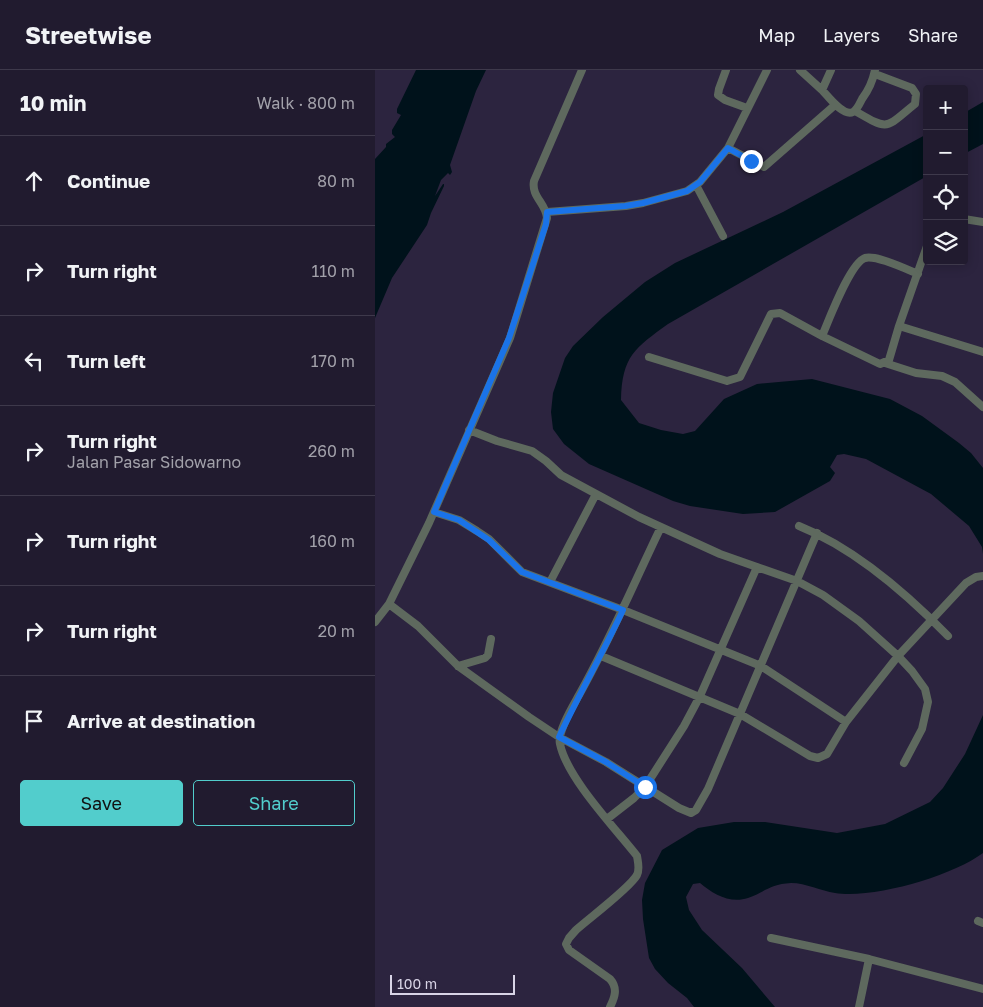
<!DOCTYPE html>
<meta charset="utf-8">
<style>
:root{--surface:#211b2f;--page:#2d283b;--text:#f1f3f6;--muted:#a2a1aa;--line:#3e394b;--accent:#52cdcc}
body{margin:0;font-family:"Golos Text",sans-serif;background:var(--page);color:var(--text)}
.controls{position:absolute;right:15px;top:15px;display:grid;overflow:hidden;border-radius:5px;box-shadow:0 2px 12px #0003}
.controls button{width:45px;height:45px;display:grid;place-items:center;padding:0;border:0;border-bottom:1px solid var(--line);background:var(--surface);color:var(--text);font:25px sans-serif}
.scale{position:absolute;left:15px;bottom:12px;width:125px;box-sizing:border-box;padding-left:5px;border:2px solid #d8d4e6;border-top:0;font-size:14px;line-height:18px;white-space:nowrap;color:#d8d4e6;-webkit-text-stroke:4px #2c243f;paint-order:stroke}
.stop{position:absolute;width:15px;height:15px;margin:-11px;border:4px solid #1a73e8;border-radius:50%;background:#fff}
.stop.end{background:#1a73e8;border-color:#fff;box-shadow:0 1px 5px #0008}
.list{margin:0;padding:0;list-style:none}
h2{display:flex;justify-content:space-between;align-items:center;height:65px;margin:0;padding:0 20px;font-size:21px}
h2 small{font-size:16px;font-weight:400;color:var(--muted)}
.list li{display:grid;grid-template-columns:32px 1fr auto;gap:15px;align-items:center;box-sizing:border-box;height:90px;padding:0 20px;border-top:1px solid var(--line)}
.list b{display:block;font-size:19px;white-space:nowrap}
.list p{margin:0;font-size:16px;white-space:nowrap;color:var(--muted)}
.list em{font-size:16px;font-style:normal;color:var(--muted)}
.actions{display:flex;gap:10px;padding:15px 20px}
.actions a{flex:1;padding:11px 0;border:1px solid var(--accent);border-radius:5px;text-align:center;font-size:18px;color:var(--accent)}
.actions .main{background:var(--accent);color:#111}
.icon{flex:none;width:28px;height:28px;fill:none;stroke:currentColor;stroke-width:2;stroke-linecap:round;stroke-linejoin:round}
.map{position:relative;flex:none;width:608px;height:937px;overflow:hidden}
header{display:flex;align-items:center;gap:30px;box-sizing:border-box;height:70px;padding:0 25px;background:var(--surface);border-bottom:1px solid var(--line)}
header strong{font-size:24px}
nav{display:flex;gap:28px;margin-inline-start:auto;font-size:18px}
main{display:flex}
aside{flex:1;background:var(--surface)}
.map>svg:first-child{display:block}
</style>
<header>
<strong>Streetwise</strong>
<nav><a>Map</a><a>Layers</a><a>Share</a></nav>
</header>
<main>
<aside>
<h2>10 min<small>Walk · 800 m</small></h2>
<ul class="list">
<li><svg class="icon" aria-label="ahead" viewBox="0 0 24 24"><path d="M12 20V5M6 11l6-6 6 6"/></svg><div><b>Continue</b></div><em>80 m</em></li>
<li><svg class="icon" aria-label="right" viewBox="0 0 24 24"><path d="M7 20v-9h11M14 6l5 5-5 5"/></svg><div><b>Turn right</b></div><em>110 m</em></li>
<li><svg class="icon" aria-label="left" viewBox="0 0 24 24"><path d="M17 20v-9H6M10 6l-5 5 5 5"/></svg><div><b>Turn left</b></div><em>170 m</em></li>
<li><svg class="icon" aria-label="right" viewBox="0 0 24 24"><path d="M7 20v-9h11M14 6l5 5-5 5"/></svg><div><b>Turn right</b><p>Jalan Pasar Sidowarno</p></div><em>260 m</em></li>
<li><svg class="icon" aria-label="right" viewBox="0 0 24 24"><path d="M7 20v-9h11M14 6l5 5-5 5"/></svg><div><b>Turn right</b></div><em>160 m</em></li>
<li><svg class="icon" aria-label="right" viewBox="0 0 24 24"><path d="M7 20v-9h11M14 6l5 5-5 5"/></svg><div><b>Turn right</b></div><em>20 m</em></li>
<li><svg class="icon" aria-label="arrive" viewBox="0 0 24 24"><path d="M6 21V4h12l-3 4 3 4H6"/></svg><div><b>Arrive at destination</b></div></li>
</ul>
<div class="actions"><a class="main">Save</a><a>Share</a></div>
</aside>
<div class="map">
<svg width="608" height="937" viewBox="0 0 608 937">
<rect width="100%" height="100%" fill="#2c243f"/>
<path fill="#00121b" d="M 41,0 L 111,0 L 101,21 L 75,95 L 77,102 L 75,105 L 73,103 L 66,110 L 60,126 L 68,114 L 69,114 L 69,116 L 56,143 L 52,155 L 17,208 L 0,248 L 0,89 L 11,77 L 11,74 L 20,67 L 17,64 L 17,60 L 26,45 L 22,43 L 22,39 Z
M 608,32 L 608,74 L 589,84 L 589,43 Z
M 552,64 L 552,106 L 293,254 C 260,278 247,286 246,330 L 264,353 L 286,360 L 308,364 L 320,361 L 349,329 L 382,314 L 437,309 L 515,329 L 547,346 L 584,373 L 596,383 L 608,398 L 608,484 L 607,477 L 594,456 L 556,424 L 491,389 L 469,384 L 462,385 L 455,397 L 460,403 L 455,411 L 400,442 L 368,444 L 315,436 L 298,431 L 214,394 L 189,374 L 178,359 L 176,342 L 178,323 L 190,288 L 198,276 L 228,247 L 270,212 L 300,193 L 408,142 Z
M 608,645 L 608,783 C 577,806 499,829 460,823 C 446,821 431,813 416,813 C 395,814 390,822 373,828 C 355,834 338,824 325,813 L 318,814 L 311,827 L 314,840 L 327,860 L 367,898 L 400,937 L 319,937 L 312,928 L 293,913 L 280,899 L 274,888 L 268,849 L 267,830 L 270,813 L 287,780 L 323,758 L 359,752 L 390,752 L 462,763 L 510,754 L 555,732 L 568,718 L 590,684 Z"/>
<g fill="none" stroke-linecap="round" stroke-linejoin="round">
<path stroke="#5e695e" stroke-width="8" d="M 351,0 L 344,19 L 343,25 L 350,30 L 372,38
M 425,0 L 447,20 L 456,0
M 447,20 C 453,26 468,47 478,42 C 482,40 485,33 487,29 C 493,21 498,10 500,0
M 480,41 C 515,61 509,59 540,34 L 541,24 L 537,18 L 500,4
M 353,78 L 389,97 L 460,35
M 321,115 L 348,166
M 172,142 L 251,136 L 268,133 L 312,121 L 325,112 L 353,78 L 392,0
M 589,149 L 608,152
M 524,256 L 608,282
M 447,266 C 454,250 475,193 490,188 C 502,185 531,199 543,204
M 274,287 L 352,311 L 365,307 L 396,244 L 405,243 L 447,266 L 505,294 L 514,290 L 524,256 L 552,176
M 510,293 L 541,303 L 567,306 L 580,312 L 608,337
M 94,360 L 122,371 L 157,381 L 171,391 L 186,405 L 264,447 L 345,484 L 422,511 L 448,525 L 484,551 L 523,586 L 537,601 L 550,619 L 553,632 L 547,659 L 529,693
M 59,442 L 84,450 L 102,461 L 114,469 L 147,502 L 248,540 L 386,596 L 471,652
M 424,456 C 479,478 531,523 573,566
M 175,512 L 221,424
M 14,534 L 43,556 L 83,596 L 154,647 L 184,667 L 231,692 L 304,738 L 316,743 L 321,740 L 333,719 L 442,463
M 0,552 L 14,534 L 54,453 L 135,268 L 172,148 C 171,133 156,127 159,111 L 207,0
M 226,586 L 365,644 L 435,686 L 443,688 L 452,684 L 471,652 L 523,586 L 591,513 L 601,507 L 608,506
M 83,596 L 110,588 L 113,585 L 116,569
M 232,749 L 259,728 L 270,717 L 309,656 L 325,626 L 382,497
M 603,851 L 608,853
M 396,868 L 494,889 L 608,919
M 235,937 C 240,927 243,918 235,909 L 194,880 L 191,874 L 194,868 L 201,860 C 213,849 255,818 262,805 C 265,799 263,792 262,786 C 240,758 192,708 185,674 C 182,662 198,636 204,625 C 235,570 259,513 286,457
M 484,937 L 494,889"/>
</g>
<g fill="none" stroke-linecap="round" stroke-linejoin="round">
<path stroke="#1a73e8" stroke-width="6" d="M 270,717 L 231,692 L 184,667 C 204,624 228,583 248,540 L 147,502 L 114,470 L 84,450 L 59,442 L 134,268 L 171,154 L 172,142 L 250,136 L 268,133 L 312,121 L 325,112 L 353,78 L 376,91"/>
</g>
</svg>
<div class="controls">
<button>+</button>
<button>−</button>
<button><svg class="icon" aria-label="locate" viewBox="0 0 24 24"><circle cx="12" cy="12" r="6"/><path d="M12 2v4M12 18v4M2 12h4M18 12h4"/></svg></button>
<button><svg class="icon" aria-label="layers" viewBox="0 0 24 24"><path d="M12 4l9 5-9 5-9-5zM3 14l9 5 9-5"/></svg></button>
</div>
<div class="scale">100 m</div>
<div class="stop" style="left:270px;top:717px"></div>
<div class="stop end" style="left:376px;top:91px"></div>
</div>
</main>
